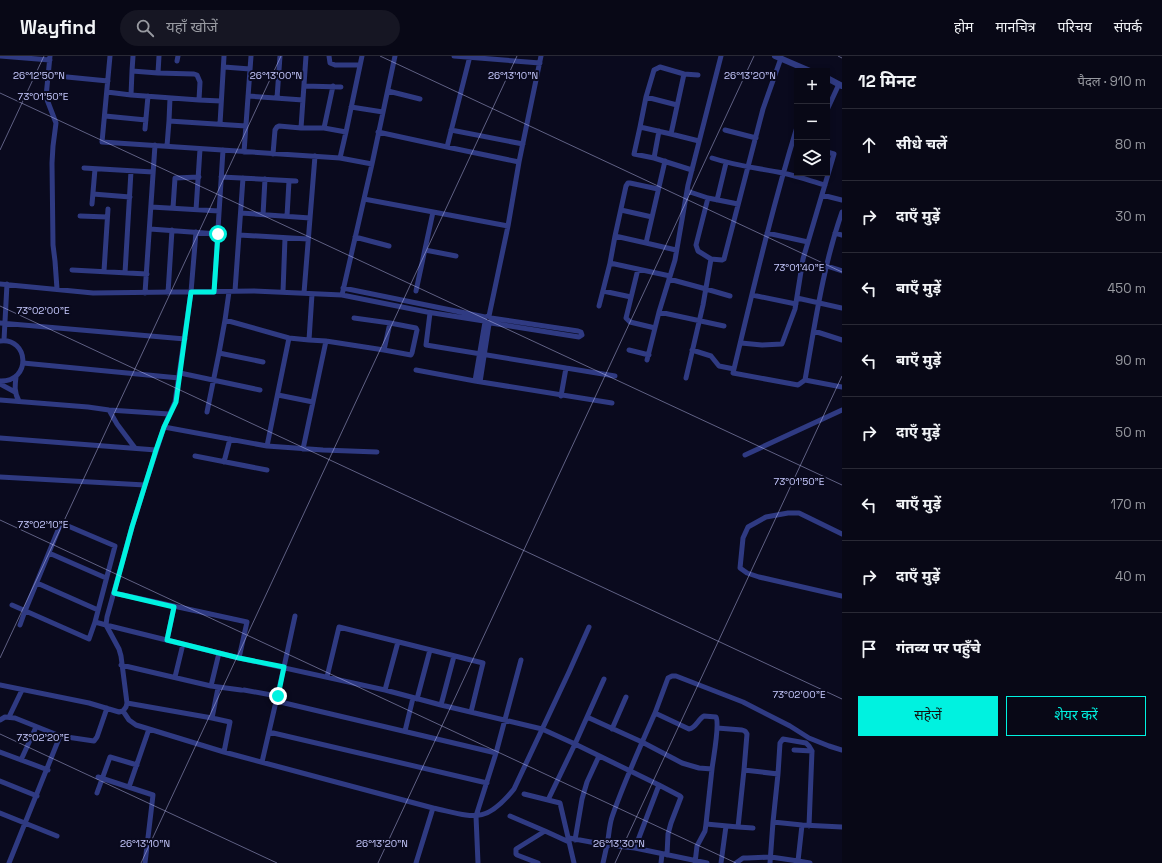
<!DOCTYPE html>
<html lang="hi">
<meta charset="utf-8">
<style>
:root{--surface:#080816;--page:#161623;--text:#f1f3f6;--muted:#989aa1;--line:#292935;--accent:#00f2e0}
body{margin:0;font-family:"Space Grotesk","Noto Sans Devanagari",sans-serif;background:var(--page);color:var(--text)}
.controls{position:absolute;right:12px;top:12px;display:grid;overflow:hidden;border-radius:0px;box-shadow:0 2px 6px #0003}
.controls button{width:36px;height:36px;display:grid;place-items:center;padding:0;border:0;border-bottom:1px solid var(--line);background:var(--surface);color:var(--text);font:20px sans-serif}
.stop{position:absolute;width:12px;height:12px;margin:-9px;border:3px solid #00f2e0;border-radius:50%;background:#fff}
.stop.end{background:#00f2e0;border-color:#fff;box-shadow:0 1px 4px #0008}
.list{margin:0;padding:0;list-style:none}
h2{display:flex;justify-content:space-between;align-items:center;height:52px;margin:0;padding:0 16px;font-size:17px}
h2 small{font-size:13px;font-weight:400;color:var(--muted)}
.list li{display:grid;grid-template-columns:26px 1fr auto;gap:12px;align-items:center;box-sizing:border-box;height:72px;padding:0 16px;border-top:1px solid var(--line)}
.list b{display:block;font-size:15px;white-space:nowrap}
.list em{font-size:13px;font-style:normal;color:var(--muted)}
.actions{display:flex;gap:8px;padding:12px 16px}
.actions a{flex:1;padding:9px 0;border:1px solid var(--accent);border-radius:0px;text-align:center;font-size:14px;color:var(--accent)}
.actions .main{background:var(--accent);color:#111}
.icon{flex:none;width:22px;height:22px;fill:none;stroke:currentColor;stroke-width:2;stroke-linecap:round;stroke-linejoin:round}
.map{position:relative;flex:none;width:842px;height:807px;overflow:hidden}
header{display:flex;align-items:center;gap:24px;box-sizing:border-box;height:56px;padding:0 20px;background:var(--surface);border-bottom:1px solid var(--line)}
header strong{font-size:19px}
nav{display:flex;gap:22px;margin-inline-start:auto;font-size:14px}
.search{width:280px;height:36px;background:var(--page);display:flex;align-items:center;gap:10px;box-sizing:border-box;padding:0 14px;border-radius:22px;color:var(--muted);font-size:15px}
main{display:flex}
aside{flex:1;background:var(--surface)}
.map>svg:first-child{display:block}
</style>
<header>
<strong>Wayfind</strong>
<div class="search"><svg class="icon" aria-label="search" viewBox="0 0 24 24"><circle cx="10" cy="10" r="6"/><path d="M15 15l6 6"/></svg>यहाँ खोजें</div>
<nav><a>होम</a><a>मानचित्र</a><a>परिचय</a><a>संपर्क</a></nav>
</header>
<main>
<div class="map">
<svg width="842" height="807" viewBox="0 0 842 807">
<rect width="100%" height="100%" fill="#0a0a1e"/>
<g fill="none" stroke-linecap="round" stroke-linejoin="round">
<path stroke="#2f3a82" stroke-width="5" d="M 0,0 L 50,4
M 50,0 L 46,41 L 56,67 L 53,90 L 52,107 L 53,189 L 55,205 L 57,233
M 110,0 L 102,86 L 340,102 L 372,108 L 395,0
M 159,0 L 158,17 L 194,18 L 197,19 L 200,26 L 199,44 L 221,45
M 306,0 L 301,72 L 324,72 L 346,76 L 340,102
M 329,0 L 330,7 L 335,9 L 360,9
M 454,0 L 540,7
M 177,5 L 178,0
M 224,11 L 250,13
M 132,15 L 133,0
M 158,17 L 132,15 L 131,39 L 199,44
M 698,19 L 684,18 L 660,11 L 654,14 L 646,41 L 640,71 L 671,78 L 699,85
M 67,21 L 108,25
M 304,30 L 341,31
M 388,35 L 420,43
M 107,36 L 131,39
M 248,40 L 303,44
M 646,41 L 677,49
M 277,42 L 280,0
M 351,51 L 383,56
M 827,54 L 839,28
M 105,60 L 146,64
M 169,65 L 170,42
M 220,68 L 224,0
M 640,71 L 634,98 L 654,102
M 797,71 C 772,152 753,234 733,317 L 798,329 L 805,324
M 324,72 L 333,30
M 145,73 L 148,40
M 451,74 L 523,88
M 725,74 L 756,82
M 659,75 L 654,102 L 692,114
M 346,76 L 362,0
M 378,76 L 447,91 L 470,0
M 671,78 L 684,18
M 167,90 L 169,65 L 246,70
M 447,91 L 519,106
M 244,96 L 251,0
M 273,98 L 275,74 L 277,71 L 279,70 L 301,72
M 712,102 C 736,110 758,112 783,117 C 797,120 811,125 825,129
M 665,105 L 646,187 L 676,194
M 84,112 L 153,116
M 221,121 L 296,125
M 687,135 L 708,142 L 738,148
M 93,138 L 130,141
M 822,139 L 842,144
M 708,142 L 696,189 L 698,195 L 711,203
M 364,143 L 508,170 L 519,106 L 541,0
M 717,144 L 726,107
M 92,148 L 95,113
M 151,151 L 219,155
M 173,152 L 175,122 L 199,121
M 196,154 L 200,93
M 621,154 L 652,161
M 842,156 C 823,210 815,268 805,324 L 842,331
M 241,157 L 310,162
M 263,159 L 265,123
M 80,160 L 107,161
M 287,160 L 289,125
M 150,173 L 218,178
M 196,176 L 191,236 L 175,346 L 164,371 L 267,390 L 323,394 L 377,396
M 767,177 L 808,186
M 835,177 L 842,179
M 239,179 L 308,183
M 615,180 L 610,207 L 670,220
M 355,181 L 389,190
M 646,187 L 615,180 L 626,130 L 628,127 L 630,127 L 658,133
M 425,194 L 456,200
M 827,210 L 842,215
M 638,213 L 626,262 L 630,266 L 655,272
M 72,214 L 147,218
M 104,215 L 108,153
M 125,217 L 131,115
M 669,223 L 706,233 L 730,240
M 0,228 L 93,237 L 254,235 L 342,239 L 372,108
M 343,232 L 485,261
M 235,235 L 243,122
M 416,235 L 433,156
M 603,235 L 631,241
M 214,236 L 223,94
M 283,236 L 285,182
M 145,237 L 155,89
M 168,237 L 172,174
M 304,237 L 315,100
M 312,238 L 309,284 L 326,285 L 384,294 L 390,267 L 416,272 L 417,274 L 412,297 L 411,299 L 384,294
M 342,239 L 427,256 L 484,265
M 752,239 L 796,248
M 797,242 L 842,252
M 599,250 L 610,207
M 659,256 L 724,270
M 430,257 L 426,289 L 615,320
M 489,260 L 508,170
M 354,262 L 390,267
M 225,264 L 229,236
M 0,267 L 185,283
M 491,267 L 579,281 L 582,279 L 581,276 L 578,275 L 491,262 L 488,260 L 485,261 L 484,265 L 489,268 L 491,266 L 491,262
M 814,275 L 842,284
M 4,284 L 7,228
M 0,285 C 29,281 32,326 0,325
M 741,287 L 762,289 L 782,288 L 795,253 L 803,203 L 834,98 L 827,96
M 629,294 L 649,299
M 692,294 L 711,300 L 719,310 L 734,313
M 219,297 L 263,306
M 647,304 L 659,256 L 675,204 L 688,129 L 721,0
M 23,307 L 179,322
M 416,314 L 475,325 L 612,347
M 180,317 L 260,334
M 16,321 C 15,329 14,337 19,345
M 686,322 L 703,249 L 711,203 L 722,204 L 724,203 L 763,53 L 781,2
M 475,325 L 485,266
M 480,326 L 489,268
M 0,328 L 15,336
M 278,339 L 313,346
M 561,340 L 566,312
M 0,344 L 88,351 L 109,354 L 169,358
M 109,354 L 117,368 L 135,392
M 207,356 L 219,297 L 225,264 L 289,282 L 309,284
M 0,382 L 156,394
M 267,390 L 289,282
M 303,393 L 326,285
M 745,399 L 842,354
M 195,400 L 267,414
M 224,406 L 230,383
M 0,421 L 145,429 L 164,371
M 842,478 L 799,457 L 788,457 L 766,461 L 748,471 L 743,482 L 740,512 L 747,517 L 759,521 L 842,540
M 49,497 L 106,522
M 37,527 L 98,554
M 114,537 L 247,566 L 239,602
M 12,549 L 89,583 L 95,566 L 106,569 L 239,602 L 385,634 L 441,649 L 542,673 L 575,688 L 604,623
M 20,569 L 25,555 L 61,467 L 115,490 L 95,566
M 167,584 L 174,551
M 219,597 L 211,630 L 241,634
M 121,609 L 211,630
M 175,621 L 183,588
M 327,621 L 339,571 L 483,607 L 471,656
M 0,629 L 89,647 L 119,656 L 123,655 L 126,651 L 127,647 L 121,600 L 119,593 L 106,569 L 107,561 L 132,471 L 145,429
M 218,632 L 212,662 L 230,666 L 224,696
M 244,634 L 277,640
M 385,634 L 398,586
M 417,643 L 430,594
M 276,645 L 496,697
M 127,647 L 212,662
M 441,649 L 454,600
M 123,655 L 129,664 L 136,669 L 224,696 L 433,752 C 474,761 485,769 514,733 L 569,616 L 589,571
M 655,657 L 668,622 L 672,620 L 676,620 L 743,646 L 790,670 L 809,682 L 829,690 L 842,694
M 9,661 L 22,634
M 0,664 L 5,661 L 15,662 L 60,680 L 94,685 L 97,681 L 107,652
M 612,673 L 626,641
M 405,675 L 413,642
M 269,676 L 487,727
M 794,694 L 812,695 L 809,770
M 0,696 L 48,714
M 21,704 L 36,671
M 262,706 L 284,611 L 295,560
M 744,714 L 778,718 L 773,766 L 770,807
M 778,718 L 780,687 L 783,683 L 806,687 L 809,690 L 812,695
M 98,721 L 153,739 L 145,807
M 0,725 L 37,740
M 659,729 L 680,740 L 681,741 L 671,767 L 668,778 L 667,799
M 129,731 L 149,673
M 97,737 L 110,701 L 137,709
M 524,738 L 560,747 L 574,807
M 548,744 L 575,688 L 659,729 L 635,792 L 607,789 L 603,807
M 0,757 L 57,780
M 510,760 L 545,775
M 773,766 L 802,769
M 706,768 L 738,771 L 744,714 L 747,678 L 745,675 L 742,674 L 717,672
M 738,771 L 753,772
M 569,782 L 607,789 C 609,780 609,770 612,761 C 624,726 640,691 655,657 L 689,673 C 696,672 698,663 704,660 L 716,661 C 720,669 713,703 712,713 L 699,712 L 682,707 L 642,686 L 587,661
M 575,784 L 582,743 L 587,726 L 599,700
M 635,792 L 707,807
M 9,807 L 60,680
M 416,807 L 433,752
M 478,807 L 476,760 L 496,697 L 521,604
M 538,807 L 517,799 L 516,798 L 516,793 L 545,775 L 569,786
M 661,807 L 662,798
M 695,807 L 697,790 L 705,775 L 706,768 L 712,713
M 721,807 L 726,770
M 736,807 L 743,802 L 747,802 L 771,801 L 798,805
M 810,807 L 798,805 L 802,769 L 842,771"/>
<path stroke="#2f3a82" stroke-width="6" d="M 775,0 L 810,15
M 827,22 L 842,30"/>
</g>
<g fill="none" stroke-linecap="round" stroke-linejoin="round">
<path stroke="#00f2e0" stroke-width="5" d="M 218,178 L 214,236 L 191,236 L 176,346 L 164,371 L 156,394 L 132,471 L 114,537 L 174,551 L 167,584 L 239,602 L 284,611 L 278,640"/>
</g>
<path fill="none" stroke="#c7caff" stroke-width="1" stroke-opacity="0.45" d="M 380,0 L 842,216M 838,0 L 842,2M 0,37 L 842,429M 0,94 L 44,0M 0,250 L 842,643M 0,464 L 736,807M 0,602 L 281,0M 0,678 L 277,807M 141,807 L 517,0M 378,807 L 754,0M 615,807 L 842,320"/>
<g font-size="10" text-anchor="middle" fill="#c7caff" stroke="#0a0a1e" stroke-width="4" stroke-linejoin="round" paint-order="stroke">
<text x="39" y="23">26°12'50"N</text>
<text x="276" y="23">26°13'00"N</text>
<text x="513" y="23">26°13'10"N</text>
<text x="750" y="23">26°13'20"N</text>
<text x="43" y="44">73°01'50"E</text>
<text x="799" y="215">73°01'40"E</text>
<text x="43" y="258">73°02'00"E</text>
<text x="799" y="429">73°01'50"E</text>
<text x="43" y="472">73°02'10"E</text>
<text x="799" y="642">73°02'00"E</text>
<text x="43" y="685">73°02'20"E</text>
<text x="145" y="791">26°13'10"N</text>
<text x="382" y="791">26°13'20"N</text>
<text x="619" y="791">26°13'30"N</text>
</g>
</svg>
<div class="controls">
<button>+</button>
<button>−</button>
<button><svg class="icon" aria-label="layers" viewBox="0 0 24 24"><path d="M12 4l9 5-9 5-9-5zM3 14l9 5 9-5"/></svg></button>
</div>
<div class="stop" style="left:218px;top:178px"></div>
<div class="stop end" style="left:278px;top:640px"></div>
</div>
<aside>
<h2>12 मिनट<small>पैदल · 910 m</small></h2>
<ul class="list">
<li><svg class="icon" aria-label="ahead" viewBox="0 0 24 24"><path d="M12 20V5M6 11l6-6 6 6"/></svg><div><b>सीधे चलें</b></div><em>80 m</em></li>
<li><svg class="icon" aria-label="right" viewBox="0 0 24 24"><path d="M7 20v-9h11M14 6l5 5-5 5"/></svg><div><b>दाएँ मुड़ें</b></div><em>30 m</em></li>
<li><svg class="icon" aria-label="left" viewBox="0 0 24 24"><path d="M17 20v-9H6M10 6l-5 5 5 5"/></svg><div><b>बाएँ मुड़ें</b></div><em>450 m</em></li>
<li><svg class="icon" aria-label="left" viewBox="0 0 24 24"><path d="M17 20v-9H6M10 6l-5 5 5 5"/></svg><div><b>बाएँ मुड़ें</b></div><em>90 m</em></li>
<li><svg class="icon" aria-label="right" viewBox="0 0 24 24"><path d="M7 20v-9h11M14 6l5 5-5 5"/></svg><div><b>दाएँ मुड़ें</b></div><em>50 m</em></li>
<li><svg class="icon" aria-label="left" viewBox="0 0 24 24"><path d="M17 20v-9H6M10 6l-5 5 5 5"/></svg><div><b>बाएँ मुड़ें</b></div><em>170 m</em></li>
<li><svg class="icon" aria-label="right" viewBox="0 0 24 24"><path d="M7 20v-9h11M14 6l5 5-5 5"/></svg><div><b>दाएँ मुड़ें</b></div><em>40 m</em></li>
<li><svg class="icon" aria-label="arrive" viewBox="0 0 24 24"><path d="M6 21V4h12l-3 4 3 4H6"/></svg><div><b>गंतव्य पर पहुँचे</b></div></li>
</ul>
<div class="actions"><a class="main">सहेजें</a><a>शेयर करें</a></div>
</aside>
</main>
